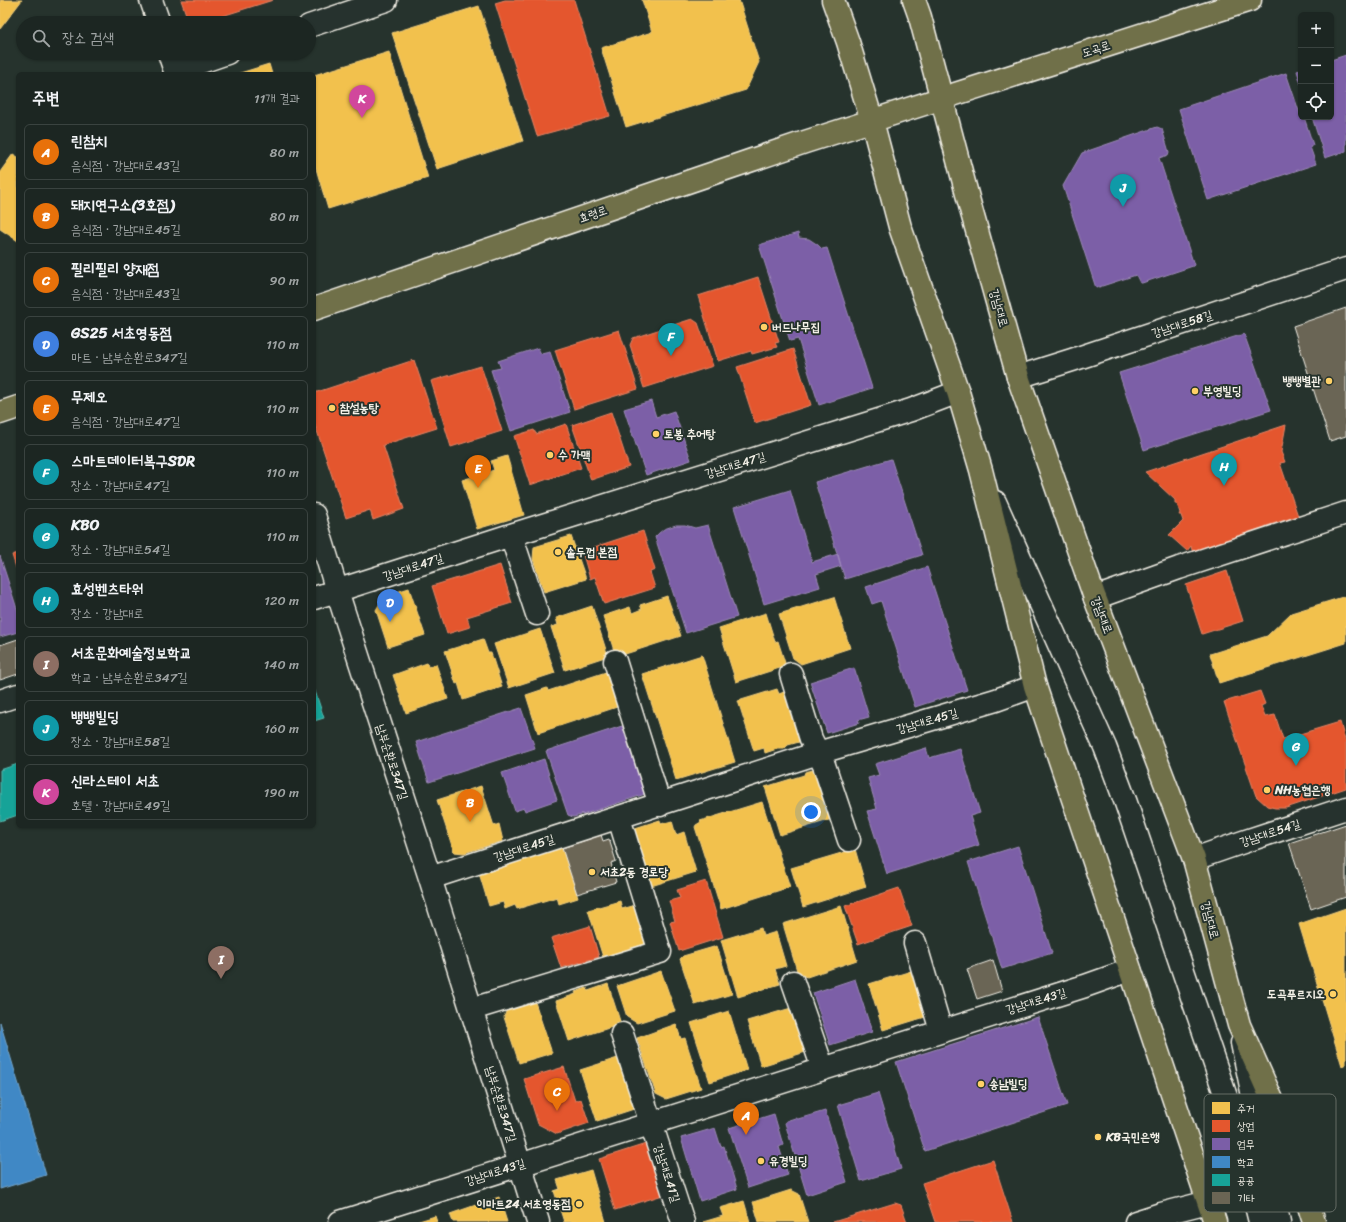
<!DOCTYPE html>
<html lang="ko">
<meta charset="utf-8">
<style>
:root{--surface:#1c2622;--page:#29322f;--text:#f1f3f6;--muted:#a0a5a5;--line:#3a4340;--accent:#ffd166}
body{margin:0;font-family:Sriracha,"Poor Story",sans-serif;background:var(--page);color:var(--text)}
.controls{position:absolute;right:12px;top:12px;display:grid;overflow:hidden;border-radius:6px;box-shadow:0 1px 3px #0004}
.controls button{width:36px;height:36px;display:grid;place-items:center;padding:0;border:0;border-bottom:1px solid var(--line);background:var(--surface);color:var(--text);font:20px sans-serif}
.you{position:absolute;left:811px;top:812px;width:14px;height:14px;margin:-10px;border:3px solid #fff;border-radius:50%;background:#1a73e8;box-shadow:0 0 0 6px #1a73e833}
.badge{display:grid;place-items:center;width:26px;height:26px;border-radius:50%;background:var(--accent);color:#fff;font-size:13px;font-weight:700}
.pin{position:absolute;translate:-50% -33px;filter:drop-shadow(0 1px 2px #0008)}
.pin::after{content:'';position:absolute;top:21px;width:14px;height:12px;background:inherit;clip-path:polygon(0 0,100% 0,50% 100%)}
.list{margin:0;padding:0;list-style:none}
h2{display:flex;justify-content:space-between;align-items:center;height:52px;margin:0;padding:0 16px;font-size:17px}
h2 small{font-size:13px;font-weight:400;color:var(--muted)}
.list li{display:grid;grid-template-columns:26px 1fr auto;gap:12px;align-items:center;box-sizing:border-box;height:56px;margin:0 8px 8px;padding:0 8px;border:1px solid var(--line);border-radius:6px}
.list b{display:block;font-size:15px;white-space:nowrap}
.list p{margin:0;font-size:13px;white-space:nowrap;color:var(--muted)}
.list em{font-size:13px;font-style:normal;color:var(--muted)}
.icon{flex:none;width:22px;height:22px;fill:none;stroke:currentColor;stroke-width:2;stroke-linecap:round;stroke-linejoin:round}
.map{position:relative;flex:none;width:1346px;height:1222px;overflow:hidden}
.search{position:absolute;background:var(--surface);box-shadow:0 1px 3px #0004;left:16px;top:16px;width:300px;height:44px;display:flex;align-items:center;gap:10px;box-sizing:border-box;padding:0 14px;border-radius:22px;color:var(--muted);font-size:15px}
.panel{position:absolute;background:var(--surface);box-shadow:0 1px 3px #0004;left:16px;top:72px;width:300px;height:756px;border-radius:6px}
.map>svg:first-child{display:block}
</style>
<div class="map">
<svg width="1346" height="1222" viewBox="0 0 1346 1222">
<rect width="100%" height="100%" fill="#26332d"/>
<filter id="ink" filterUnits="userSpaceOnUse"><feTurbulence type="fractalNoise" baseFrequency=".025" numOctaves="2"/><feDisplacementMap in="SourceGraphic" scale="8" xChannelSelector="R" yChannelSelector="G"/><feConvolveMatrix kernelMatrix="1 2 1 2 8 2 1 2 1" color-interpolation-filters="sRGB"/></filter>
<g filter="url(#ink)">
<path fill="#f2c14e" stroke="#f3cf7c" d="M 0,0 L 22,0 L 0,29 Z
M 642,0 L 739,0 L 759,62 L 746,90 L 626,127 L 601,48 L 652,32 Z
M 479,6 L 523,141 L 437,169 L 392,33 Z
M 389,52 L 428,178 L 328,209 L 314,162 L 314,75 Z
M 269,64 L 272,74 L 237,74 Z
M 13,154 L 18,157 L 18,241 L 0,229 L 0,172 Z
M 507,456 L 524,515 L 477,529 L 462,480 L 494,470 L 491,461 Z
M 571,536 L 586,579 L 544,592 L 533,559 L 534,547 Z
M 409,588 L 425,635 L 388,647 L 376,610 L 384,596 Z
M 667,596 L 681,636 L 616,657 L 603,616 L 630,607 L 632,613 L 642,609 L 640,605 Z
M 1346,596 L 1346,643 L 1219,683 L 1210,654 L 1267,636 L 1291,613 Z
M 834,597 L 850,648 L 801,664 L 793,658 L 779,614 Z
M 592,606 L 608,656 L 565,670 L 551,627 L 558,625 L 556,618 Z
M 766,613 L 775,642 L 778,641 L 786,666 L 736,682 L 719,628 Z
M 540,629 L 555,673 L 509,688 L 494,644 Z
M 483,639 L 488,653 L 491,653 L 502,687 L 463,700 L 458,683 L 456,684 L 445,651 Z
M 702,655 L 735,762 L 676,780 L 642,674 Z
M 427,663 L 428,667 L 436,664 L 448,699 L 406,713 L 393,675 Z
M 606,672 L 617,707 L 538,733 L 526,695 L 547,688 L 548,691 Z
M 777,689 L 779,694 L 784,692 L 799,742 L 788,745 L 784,749 L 777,749 L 765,753 L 764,748 L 754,751 L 738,701 Z
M 813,770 L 815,771 L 832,819 L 780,835 L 765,787 L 804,775 L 805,772 Z
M 481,786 L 494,826 L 499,824 L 503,841 L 464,853 L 454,852 L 437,800 Z
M 762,802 L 790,887 L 721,909 L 695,827 L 696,825 L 701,822 L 700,821 Z
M 660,820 L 661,824 L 672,821 L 676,835 L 684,832 L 696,872 L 651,886 L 632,829 Z
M 562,848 L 578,898 L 559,904 L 557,897 L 517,909 L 515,905 L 505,909 L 503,902 L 489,906 L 479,873 Z
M 855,849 L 866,887 L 803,907 L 791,868 Z
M 620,901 L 622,909 L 636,905 L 648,943 L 603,957 L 588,910 Z
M 841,906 L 857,960 L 807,977 L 798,974 L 783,924 Z
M 1346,908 L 1346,1064 L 1342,1066 L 1299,924 Z
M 761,928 L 763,936 L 776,932 L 786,966 L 775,969 L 780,984 L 738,997 L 721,940 Z
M 717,946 L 732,994 L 695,1005 L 680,959 L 683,956 Z
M 921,968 L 935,1014 L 883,1030 L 869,984 Z
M 661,971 L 675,1011 L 637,1023 L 627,1017 L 617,986 Z
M 608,984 L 621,1024 L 569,1041 L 556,1001 L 576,994 L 575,992 L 587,988 L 588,991 Z
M 534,999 L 552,1053 L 519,1063 L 504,1017 L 508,1007 Z
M 798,1006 L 812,1050 L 761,1066 L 747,1021 Z
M 729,1011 L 747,1070 L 710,1082 L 691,1023 Z
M 676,1024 L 681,1039 L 685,1038 L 701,1088 L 666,1099 L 656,1094 L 637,1038 Z
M 624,1056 L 638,1098 L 634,1109 L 597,1121 L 580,1070 Z
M 591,1170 L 606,1222 L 564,1222 L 554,1191 L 560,1189 L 557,1180 Z
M 791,1190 L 799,1194 L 808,1222 L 759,1222 L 753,1202 Z
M 499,1197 L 507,1222 L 453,1222 L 450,1214 Z
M 744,1201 L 750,1222 L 703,1222 L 723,1216 L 720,1208 Z
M 435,1216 L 437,1222 L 416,1222 Z"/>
<path fill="#e4572e" stroke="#e98566" d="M 181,0 L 273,0 L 200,23 L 189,23 Z
M 505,0 L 574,0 L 610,116 L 537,136 L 495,3 Z
M 758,277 L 779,342 L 775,343 L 777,347 L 752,354 L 751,351 L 718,361 L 698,296 Z
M 692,319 L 698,323 L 713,366 L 644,388 L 630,345 L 633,338 Z
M 619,330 L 638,389 L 574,409 L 555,350 Z
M 793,349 L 811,405 L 755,423 L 737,367 Z
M 414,360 L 437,428 L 383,445 L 404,509 L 373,520 L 370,510 L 346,518 L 314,422 L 314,393 Z
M 481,366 L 502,431 L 451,447 L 431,381 Z
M 611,412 L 629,467 L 591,480 L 572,425 Z
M 566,424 L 581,468 L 530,485 L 514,436 L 534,430 L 536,434 Z
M 1286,425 L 1281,452 L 1285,462 L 1280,463 L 1298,516 L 1266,526 L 1268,529 L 1193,554 L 1191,546 L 1187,551 L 1169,535 L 1183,521 L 1181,515 L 1179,515 L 1180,513 L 1177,504 L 1175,504 L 1175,500 L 1145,472 Z
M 643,531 L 655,570 L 650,572 L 655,588 L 604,604 L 595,577 L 590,579 L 582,551 Z
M 18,553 L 18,574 L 12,555 Z
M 500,565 L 512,603 L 467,617 L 470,627 L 447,634 L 432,586 Z
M 1227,571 L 1243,621 L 1202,634 L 1186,585 Z
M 1260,691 L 1265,704 L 1261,706 L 1265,717 L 1275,715 L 1283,739 L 1340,722 L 1346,744 L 1346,788 L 1286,808 L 1275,808 L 1267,806 L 1256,796 L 1224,702 Z
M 706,881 L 723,937 L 679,951 L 670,922 L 675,921 L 669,901 L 680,898 L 677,890 Z
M 899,888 L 912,926 L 858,944 L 845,906 Z
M 590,926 L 599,957 L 561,968 L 551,938 Z
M 564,1067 L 575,1101 L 581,1099 L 589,1123 L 557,1134 L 538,1124 L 524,1079 Z
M 649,1143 L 666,1194 L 615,1210 L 599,1159 Z
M 993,1160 L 1013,1222 L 935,1222 L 922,1183 Z
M 895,1203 L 901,1205 L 907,1222 L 833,1222 Z"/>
<path fill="#7b5ea7" stroke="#9f8aba" d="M 1346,55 L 1346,151 L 1325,158 L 1312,117 L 1331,117 L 1331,60 Z
M 1301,69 L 1301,84 L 1297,71 Z
M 1286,73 L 1301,117 L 1304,117 L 1313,145 L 1310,147 L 1316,164 L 1208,200 L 1179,109 Z
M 1157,127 L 1162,129 L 1169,152 L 1168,155 L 1159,158 L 1194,265 L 1193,266 L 1142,283 L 1140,283 L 1136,275 L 1096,288 L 1063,186 L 1082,153 Z
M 798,233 L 799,238 L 809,239 L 818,245 L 822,249 L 827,248 L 872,388 L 819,405 L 798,339 L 790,341 L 759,245 Z
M 1244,334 L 1271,410 L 1144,450 L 1119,373 Z
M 538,348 L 541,354 L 550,352 L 570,412 L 511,431 L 491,370 L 501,368 L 498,361 Z
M 651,401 L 656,417 L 674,411 L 691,460 L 646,475 L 624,409 Z
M 891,459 L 922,555 L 845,579 L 815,482 Z
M 790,490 L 812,562 L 838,554 L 841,566 L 816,574 L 820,587 L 764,604 L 734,507 Z
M 676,525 L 685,525 L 695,528 L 708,525 L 737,617 L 686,633 L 655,537 L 659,533 L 664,529 Z
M 0,556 L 18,612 L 18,632 L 0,637 Z
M 927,567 L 967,690 L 915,707 L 881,601 L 872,604 L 866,587 Z
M 854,668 L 869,717 L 858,720 L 859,723 L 827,733 L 810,682 Z
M 521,708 L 535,748 L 429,782 L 416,742 Z
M 622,726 L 645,794 L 582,815 L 582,813 L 581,815 L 573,817 L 568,815 L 546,751 Z
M 926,748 L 929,758 L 960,749 L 980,813 L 970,816 L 979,845 L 887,874 L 867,811 L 877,809 L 868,778 L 879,775 L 875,764 Z
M 544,759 L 557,800 L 525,811 L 524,808 L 515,811 L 502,773 Z
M 1018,846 L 1052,953 L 1002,969 L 968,862 Z
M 855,979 L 872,1032 L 830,1045 L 813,993 Z
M 1038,1017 L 1067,1105 L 925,1151 L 896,1062 Z
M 878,1093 L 901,1169 L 861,1181 L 838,1105 Z
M 825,1111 L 847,1182 L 807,1195 L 785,1123 L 786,1121 L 795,1118 L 798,1119 Z
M 774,1114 L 783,1145 L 779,1147 L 788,1175 L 748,1188 L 729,1128 Z
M 715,1128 L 721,1147 L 724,1146 L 737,1189 L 700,1201 L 681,1138 Z"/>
<path fill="#3f88c5" stroke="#75a8d0" d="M 0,1022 L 46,1175 L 0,1189 Z"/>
<path fill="#17a398" stroke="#59bab0" d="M 314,688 L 324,718 L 314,721 Z
M 18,764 L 18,815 L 0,821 L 0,770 Z"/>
<path fill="#6b6554" stroke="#f4f1e8" d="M 1346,308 L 1346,436 L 1330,441 L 1293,326 Z
M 18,639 L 18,674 L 0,680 L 0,645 Z
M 1346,824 L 1346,897 L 1311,909 L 1289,843 Z
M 601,835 L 603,841 L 609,839 L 616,861 L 611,863 L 616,882 L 577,894 L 562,848 Z
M 993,960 L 1002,991 L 977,999 L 967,969 Z"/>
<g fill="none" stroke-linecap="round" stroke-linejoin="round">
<g stroke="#f4f1e8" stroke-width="25">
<path id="minor" d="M 151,0 L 159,23
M 309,26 L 386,0
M 169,53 L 176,74
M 175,71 L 227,53
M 1018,377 L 1072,360 L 1346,269
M 995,502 L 1105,747 L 1126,803 L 1238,1132 L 1260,1222
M 314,515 L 337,591 L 430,878 L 538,1222
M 511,535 L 537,614
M 314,598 L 511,535 L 911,410 L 958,392
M 1095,598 L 1179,568 L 1346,513
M 615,661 L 660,805
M 791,674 L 811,739 L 824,765 L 849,840
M 0,701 L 18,695
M 1194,859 L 1243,842 L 1346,808
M 430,878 L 818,753 L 996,700 L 1035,686
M 915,943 L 941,1031
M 793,982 L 823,1069
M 472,1009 L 660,952 L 619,818
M 622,1034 L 683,1222
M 1242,1043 L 1279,1222
M 340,1222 L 1085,986 L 1130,970
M 1136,1222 L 1161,1214 L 1208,1202"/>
</g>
<g stroke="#f4f1e8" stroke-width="25">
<path id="major" d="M 833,0 L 848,42 L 872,121 L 900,227 L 958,392 L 981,470 L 1035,686 L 1215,1222
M 914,0 L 920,17 L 972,213 L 1018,377 L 1095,598 L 1194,859 L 1239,1025 L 1281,1120 L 1314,1222
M 314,309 L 805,142 L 1250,0
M 0,413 L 18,407"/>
</g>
<use href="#minor" stroke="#26332d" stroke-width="22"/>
<use href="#major" stroke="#70704a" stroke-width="22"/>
</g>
</g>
<g fill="#ffd166" stroke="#26332d" stroke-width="1.5">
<circle cx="764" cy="327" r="4"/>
<circle cx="1329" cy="381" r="4"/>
<circle cx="1195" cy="391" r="4"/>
<circle cx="332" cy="408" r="4"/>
<circle cx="656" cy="434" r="4"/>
<circle cx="550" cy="455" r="4"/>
<circle cx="558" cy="552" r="4"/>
<circle cx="1267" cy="790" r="4"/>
<circle cx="592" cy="872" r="4"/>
<circle cx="1333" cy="994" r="4"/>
<circle cx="981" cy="1084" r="4"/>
<circle cx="1098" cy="1137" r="4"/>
<circle cx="761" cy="1161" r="4"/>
<circle cx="579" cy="1204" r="4"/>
</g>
<g text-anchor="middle" stroke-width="4" stroke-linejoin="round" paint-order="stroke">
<g font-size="12" fill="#f4f1e8" stroke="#26332d">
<text transform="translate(1096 49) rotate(-18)" y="4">도곡로</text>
<text transform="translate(593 214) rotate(-19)" y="4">효령로</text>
<text transform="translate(999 308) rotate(74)" y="4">강남대로</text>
<text transform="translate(1182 324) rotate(-18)" y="4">강남대로58길</text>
<text transform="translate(735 465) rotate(-17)" y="4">강남대로47길</text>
<text transform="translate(413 567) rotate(-18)" y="4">강남대로47길</text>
<text transform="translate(1102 615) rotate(69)" y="4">강남대로</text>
<text transform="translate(927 721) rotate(-16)" y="4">강남대로45길</text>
<text transform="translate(392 762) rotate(72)" y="4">남부순환로347길</text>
<text transform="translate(1270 833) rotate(-18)" y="4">강남대로54길</text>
<text transform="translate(524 848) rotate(-18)" y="4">강남대로45길</text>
<text transform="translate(1210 920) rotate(75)" y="4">강남대로</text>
<text transform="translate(1036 1001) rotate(-17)" y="4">강남대로43길</text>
<text transform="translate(501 1104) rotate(73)" y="4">남부순환로347길</text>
<text transform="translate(495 1172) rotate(-18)" y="4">강남대로43길</text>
<text transform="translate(667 1173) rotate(72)" y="4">강남대로41길</text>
</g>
<g font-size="12" font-weight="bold" fill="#f4f1e8" stroke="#26332d" text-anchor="start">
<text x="772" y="331">버드나무집</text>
<text x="1321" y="385" text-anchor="end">뱅뱅별관</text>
<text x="1203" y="395">부영빌딩</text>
<text x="340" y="412">참설농탕</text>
<text x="664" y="438">토봉 추어탕</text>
<text x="558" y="459">수 가맥</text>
<text x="566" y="556">솥두껍 본점</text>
<text x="1275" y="794">NH농협은행</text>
<text x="600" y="876">서초2동 경로당</text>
<text x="1325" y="998" text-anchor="end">도곡푸르지오</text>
<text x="989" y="1088">송남빌딩</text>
<text x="1106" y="1141">KB국민은행</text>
<text x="769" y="1165">유경빌딩</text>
<text x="571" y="1208" text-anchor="end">이마트24 서초영동점</text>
</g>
</g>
<rect x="1204" y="1094" width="132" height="118" rx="6" fill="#26332d" stroke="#646c65" stroke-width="1"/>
<rect x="1212" y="1102" width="18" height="12" fill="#f2c14e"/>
<rect x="1212" y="1120" width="18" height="12" fill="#e4572e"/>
<rect x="1212" y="1138" width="18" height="12" fill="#7b5ea7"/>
<rect x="1212" y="1156" width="18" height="12" fill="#3f88c5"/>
<rect x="1212" y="1174" width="18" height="12" fill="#17a398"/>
<rect x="1212" y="1192" width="18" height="12" fill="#6b6554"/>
<g font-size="11" fill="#f4f1e8">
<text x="1237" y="1112">주거</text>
<text x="1237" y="1130">상업</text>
<text x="1237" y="1148">업무</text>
<text x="1237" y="1166">학교</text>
<text x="1237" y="1184">공공</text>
<text x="1237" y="1202">기타</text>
</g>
</svg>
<div class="controls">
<button>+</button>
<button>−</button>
<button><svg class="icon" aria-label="locate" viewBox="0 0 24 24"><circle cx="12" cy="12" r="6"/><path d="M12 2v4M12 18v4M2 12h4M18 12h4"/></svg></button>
</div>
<div class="you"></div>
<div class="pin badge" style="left:746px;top:1135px;background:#e8710a">A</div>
<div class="pin badge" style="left:470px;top:822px;background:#e8710a">B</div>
<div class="pin badge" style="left:557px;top:1111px;background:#e8710a">C</div>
<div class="pin badge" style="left:390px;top:622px;background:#3f7fe0">D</div>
<div class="pin badge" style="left:478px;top:488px;background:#e8710a">E</div>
<div class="pin badge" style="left:671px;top:356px;background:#0f9aa8">F</div>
<div class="pin badge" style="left:1296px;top:766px;background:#0f9aa8">G</div>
<div class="pin badge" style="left:1224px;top:486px;background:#0f9aa8">H</div>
<div class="pin badge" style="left:221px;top:979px;background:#8d6e63">I</div>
<div class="pin badge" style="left:1123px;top:207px;background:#0f9aa8">J</div>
<div class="pin badge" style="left:362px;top:118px;background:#d1479c">K</div>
<div class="search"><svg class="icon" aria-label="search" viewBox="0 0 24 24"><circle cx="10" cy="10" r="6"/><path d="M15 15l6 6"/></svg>장소 검색</div>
<section class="panel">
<h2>주변<small>11개 결과</small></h2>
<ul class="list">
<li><span class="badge" style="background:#e8710a">A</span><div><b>린참치</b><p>음식점 · 강남대로43길</p></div><em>80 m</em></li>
<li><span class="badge" style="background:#e8710a">B</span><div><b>돼지연구소(3호점)</b><p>음식점 · 강남대로45길</p></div><em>80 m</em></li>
<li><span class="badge" style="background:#e8710a">C</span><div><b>필리필리 양재점</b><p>음식점 · 강남대로43길</p></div><em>90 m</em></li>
<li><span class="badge" style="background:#3f7fe0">D</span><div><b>GS25 서초영동점</b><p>마트 · 남부순환로347길</p></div><em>110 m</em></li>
<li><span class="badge" style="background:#e8710a">E</span><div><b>무제오</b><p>음식점 · 강남대로47길</p></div><em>110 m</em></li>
<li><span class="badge" style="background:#0f9aa8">F</span><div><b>스마트데이터복구SDR</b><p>장소 · 강남대로47길</p></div><em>110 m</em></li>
<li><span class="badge" style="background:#0f9aa8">G</span><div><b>KBO</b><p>장소 · 강남대로54길</p></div><em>110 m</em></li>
<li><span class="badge" style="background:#0f9aa8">H</span><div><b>효성벤츠타워</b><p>장소 · 강남대로</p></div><em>120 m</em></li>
<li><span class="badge" style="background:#8d6e63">I</span><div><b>서초문화예술정보학교</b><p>학교 · 남부순환로347길</p></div><em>140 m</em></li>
<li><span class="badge" style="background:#0f9aa8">J</span><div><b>뱅뱅빌딩</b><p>장소 · 강남대로58길</p></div><em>160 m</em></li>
<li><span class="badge" style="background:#d1479c">K</span><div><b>신라스테이 서초</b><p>호텔 · 강남대로49길</p></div><em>190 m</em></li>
</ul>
</section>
</div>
